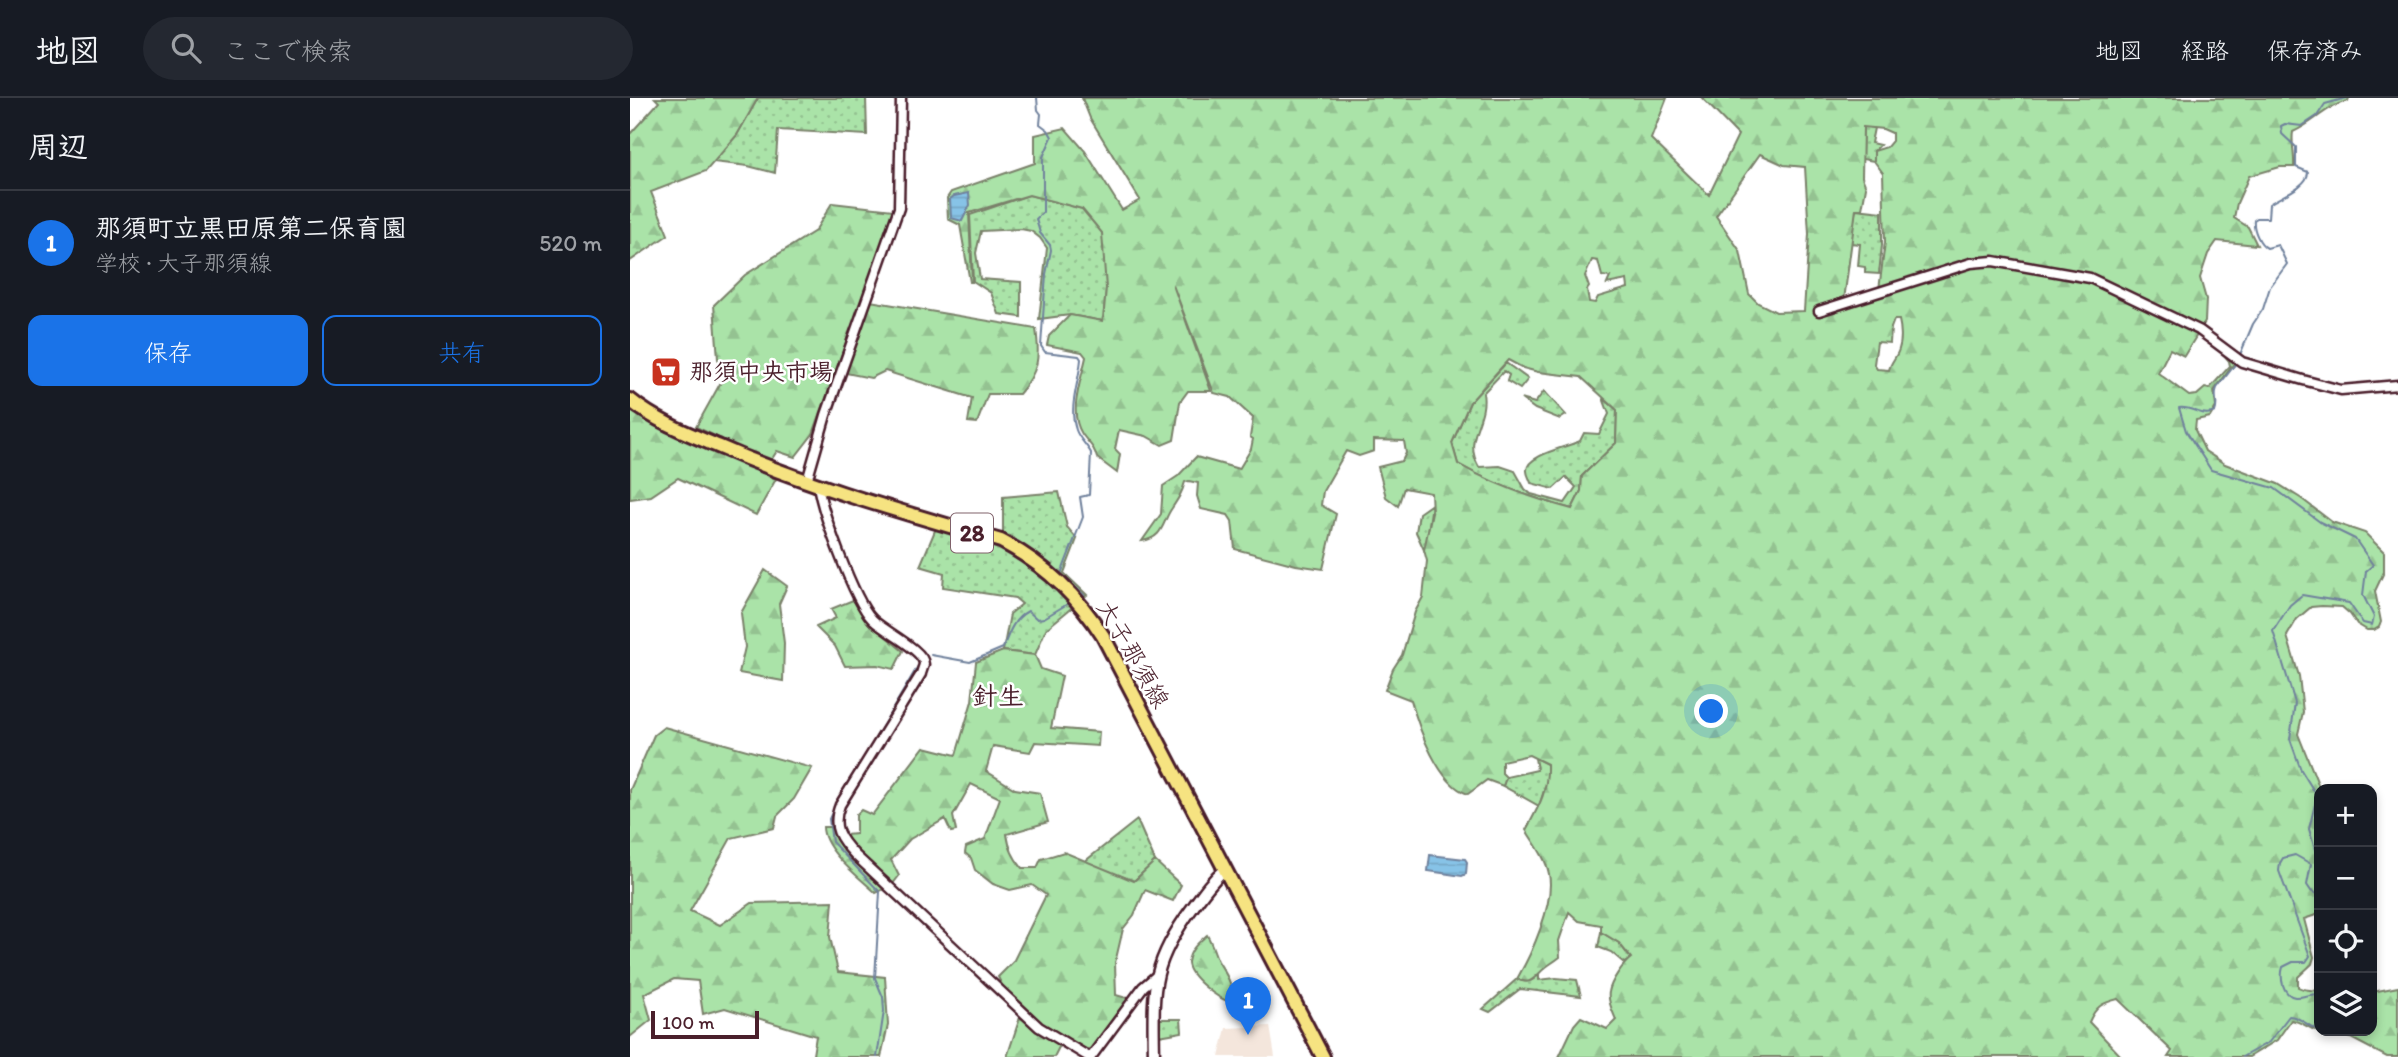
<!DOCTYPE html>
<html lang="ja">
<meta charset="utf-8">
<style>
:root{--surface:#171b24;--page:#242831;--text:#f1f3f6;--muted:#9ea1a6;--line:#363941;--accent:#1a73e8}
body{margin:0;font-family:Itim,"Klee One",sans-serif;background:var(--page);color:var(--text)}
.controls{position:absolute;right:21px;bottom:21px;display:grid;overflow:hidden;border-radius:14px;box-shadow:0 4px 10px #0003}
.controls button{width:63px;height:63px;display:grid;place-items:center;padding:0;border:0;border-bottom:2px solid var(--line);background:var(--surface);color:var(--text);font:35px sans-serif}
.scale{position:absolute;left:21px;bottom:18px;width:108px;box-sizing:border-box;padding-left:7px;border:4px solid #4a1f2b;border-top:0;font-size:19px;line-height:24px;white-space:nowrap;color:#4a1f2b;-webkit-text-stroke:5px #fff;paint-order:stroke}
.you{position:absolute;left:1082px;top:614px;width:24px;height:24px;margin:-18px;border:5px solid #fff;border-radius:50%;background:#1a73e8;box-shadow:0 0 0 10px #1a73e833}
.badge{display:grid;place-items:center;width:46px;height:46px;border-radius:50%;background:var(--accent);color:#fff;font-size:23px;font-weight:700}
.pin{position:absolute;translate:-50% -58px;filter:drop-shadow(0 2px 4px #0008)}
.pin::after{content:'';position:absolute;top:37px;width:24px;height:21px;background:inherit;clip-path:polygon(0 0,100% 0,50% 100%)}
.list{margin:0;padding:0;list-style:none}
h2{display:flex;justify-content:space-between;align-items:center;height:91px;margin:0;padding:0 28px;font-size:30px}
h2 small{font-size:23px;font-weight:400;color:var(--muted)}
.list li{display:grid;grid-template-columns:46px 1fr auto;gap:21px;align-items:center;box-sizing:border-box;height:105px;padding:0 28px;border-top:2px solid var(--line)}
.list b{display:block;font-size:26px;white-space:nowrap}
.list p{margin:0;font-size:23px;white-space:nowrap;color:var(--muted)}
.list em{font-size:23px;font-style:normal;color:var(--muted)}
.actions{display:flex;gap:14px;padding:21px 28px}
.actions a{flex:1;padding:16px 0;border:2px solid var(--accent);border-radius:14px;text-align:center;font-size:24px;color:var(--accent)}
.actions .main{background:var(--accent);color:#fff}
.icon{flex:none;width:38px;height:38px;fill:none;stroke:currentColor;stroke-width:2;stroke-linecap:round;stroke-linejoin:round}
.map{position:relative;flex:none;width:1768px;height:959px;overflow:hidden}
header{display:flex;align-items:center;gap:42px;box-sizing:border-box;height:98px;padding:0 35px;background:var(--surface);border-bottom:2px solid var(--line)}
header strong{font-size:33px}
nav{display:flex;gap:38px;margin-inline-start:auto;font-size:24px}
.search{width:490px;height:63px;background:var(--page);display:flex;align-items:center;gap:18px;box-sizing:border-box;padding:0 24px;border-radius:38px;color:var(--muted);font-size:26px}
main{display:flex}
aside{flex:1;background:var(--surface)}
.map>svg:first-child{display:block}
</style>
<header>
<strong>地図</strong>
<div class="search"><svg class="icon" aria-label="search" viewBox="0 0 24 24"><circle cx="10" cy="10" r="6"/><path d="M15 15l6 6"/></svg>ここで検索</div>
<nav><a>地図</a><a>経路</a><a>保存済み</a></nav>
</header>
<main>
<aside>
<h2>周辺<small></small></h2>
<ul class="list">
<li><span class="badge">1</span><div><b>那須町立黒田原第二保育園</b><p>学校 · 大子那須線</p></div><em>520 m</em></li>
</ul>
<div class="actions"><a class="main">保存</a><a>共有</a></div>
</aside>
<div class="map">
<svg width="1768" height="959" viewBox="0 0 1768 959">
<defs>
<pattern id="grass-dots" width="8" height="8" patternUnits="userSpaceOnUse" patternTransform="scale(1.75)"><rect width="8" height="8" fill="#aae3a8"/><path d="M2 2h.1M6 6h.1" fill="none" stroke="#94c291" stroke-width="1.8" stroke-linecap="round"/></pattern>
<pattern id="forest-firs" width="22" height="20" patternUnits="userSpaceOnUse" patternTransform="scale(1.75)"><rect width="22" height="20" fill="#aae3a8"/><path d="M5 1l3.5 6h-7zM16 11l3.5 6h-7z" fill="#94c291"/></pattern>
<pattern id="water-rules" width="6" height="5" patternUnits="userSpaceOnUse" patternTransform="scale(1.75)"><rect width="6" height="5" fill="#87c3e7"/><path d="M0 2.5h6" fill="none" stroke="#76a7c6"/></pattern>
</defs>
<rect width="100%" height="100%" fill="#fff"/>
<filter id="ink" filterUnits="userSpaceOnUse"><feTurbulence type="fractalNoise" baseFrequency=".0143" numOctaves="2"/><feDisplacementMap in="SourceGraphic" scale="14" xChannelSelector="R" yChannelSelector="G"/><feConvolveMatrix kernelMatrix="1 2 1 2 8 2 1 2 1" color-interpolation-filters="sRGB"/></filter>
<g filter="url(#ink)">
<path fill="#f4e6dc" d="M 640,928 L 645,959 L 589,959 L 596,930 Z"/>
<path fill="url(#grass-dots)" stroke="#7a816a" stroke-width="2" d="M 128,0 L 236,0 L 237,37 L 148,32 L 145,75 L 118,68 L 83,64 L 107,37 Z
M 1233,28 L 1244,30 L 1241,45 L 1250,47 L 1244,53 L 1244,63 L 1232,61 Z
M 399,97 L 453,111 L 475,137 L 476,190 L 473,223 L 440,217 L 409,221 L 417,150 L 410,140 L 401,133 L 391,131 L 351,133 L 346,155 L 350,181 L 391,184 L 391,219 L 369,216 L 361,195 L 343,183 L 340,117 Z
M 1226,111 L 1252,114 L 1252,147 L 1249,176 L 1235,175 L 1235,169 L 1228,168 L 1230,146 L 1220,145 Z
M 876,265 L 898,281 L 890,291 L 877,283 L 879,277 L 874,273 L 853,295 C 858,323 832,340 849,369 L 870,368 L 885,373 L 895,391 L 901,396 L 935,405 L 946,389 L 936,379 L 923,391 L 901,385 C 900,381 897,377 897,373 C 895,357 938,349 950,343 L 954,335 L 969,336 L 979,316 L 973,300 L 987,312 L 986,345 L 952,378 L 951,393 L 942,411 C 901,400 865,387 828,366 L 822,345 L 840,304 Z
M 914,293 L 936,317 L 930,321 L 905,311 L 891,301 L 905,305 Z
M 429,394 L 437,429 L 447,441 L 434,475 L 457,497 L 416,531 L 405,557 L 373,553 L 380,516 L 392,506 L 385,500 L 313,489 L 314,475 L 290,468 L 306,430 L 373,439 L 373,399 Z
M 802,406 L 796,448 L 794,452 L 786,434 L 789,415 Z
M 905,660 L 917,666 L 917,683 L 909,708 L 873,688 L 876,679 L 907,672 Z
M 507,722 L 525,763 L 504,783 L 454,764 Z
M 971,834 L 989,845 L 1001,861 L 994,865 L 981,854 L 968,849 Z
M 909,876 L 909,882 L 926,880 L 947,882 L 951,898 L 890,891 L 860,914 L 853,911 L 887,881 C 897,885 901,885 909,876 Z
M 529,921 L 551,921 L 552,934 L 529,938 Z"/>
<path fill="url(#forest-firs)" stroke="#7a816a" stroke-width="2" fill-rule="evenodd" d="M 25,0 L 128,0 L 107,37 L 76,73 L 21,94 L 38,137 L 0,163 L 0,36 L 29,4 Z
M 452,0 L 1037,0 L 1021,41 L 1079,97 L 1108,37 L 1072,0 L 1719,0 L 1718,3 C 1696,8 1684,25 1663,34 C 1661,44 1665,57 1664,69 L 1650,69 L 1619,78 L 1607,105 L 1604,120 L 1618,129 L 1627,147 L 1587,143 L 1578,156 L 1570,180 L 1576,201 L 1575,224 L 1554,258 L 1540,251 L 1528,275 L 1559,298 L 1567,297 L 1575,290 L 1579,291 L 1600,268 L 1599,263 L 1588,250 L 1605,264 L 1584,293 L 1586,309 L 1580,319 L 1566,322 L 1565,332 L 1575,353 L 1595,366 L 1648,386 L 1672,401 L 1702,424 L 1735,435 L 1754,454 L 1754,474 L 1745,493 L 1751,524 L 1749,529 L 1744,532 L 1737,532 L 1727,526 L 1720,516 L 1712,509 L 1692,508 L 1681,509 L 1667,521 L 1657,538 L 1669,578 L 1673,614 L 1668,636 L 1690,691 L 1687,728 L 1689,816 L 1674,821 L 1684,859 L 1682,866 L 1668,879 L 1668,889 C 1677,894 1682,890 1689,894 L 1689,933 L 1698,933 C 1683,936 1675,924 1661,922 L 1647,942 L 1619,959 L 1538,959 L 1542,953 L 1488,901 C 1472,905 1466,908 1459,924 L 1492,959 L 929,959 L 944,927 L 951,919 L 977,931 L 986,922 C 983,914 977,903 979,894 C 981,883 993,866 1001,860 L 989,845 L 971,834 L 971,827 L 949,823 L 939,814 L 929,843 L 930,859 C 925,863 920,866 916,869 C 904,879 902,888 887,881 C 901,857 925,805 919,776 C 916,760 904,745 896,732 C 909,708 918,694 917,666 L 899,657 L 872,663 L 872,675 L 876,679 L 873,688 L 857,682 L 838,696 C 808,686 789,631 781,602 L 755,592 L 763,571 L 772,557 L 785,514 L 793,499 L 797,463 L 794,452 L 802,414 L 801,395 L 774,390 L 768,408 L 756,399 L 748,369 L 772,363 L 776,355 L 774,343 L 744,342 L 744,353 L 729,358 L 716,353 L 693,393 L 691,407 L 706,416 L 693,471 L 666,467 L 605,451 L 602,423 L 598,417 L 571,411 L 567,398 L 568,385 L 559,383 L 555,384 C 552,395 548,401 542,410 C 532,424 534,440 512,443 L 531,416 L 533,388 L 548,378 L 566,359 L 609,371 L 621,351 L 623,341 L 620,339 L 623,320 L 600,299 L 584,295 L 543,187 L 581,293 L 558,293 L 550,304 L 544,342 L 532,347 L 516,338 L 489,332 L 485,351 L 490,356 L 487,375 L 467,360 C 464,348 459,346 452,336 C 438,314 451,283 456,259 L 452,254 L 417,247 L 419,238 L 440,217 L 473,223 L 476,190 L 472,135 L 452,111 L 399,97 L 339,115 L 342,184 L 340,184 L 330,127 L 318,121 L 317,100 L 321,94 L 405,65 L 405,37 L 435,30 L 455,53 L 492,112 L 510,102 L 460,20 ZM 1233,29 L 1253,31 L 1262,35 L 1262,43 L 1257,49 L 1244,53 L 1244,63 L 1253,75 L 1255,144 L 1249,192 L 1214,202 L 1226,111 L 1232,111 L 1236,89 L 1232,79 ZM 1130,56 L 1154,67 L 1175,69 L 1179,136 L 1174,213 L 1146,214 L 1128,205 L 1119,196 L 1110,153 L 1086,118 ZM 962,162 L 968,163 L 972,178 L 980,179 L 977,186 L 997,182 L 998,190 L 968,199 L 965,205 L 959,204 L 957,192 L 959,189 L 955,178 ZM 1264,222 L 1269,222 C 1271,230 1272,243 1269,251 C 1267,259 1261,263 1259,272 L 1247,271 L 1244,266 L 1247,244 L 1260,245 L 1261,230 ZM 878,262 L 893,270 L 908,274 L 951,279 L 987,312 L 986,345 L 952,378 L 951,393 L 942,411 C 901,400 864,387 828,366 L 822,345 L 840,304 Z
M 202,105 L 264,112 L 183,336 L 165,359 L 147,353 L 140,364 L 66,329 L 96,275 L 88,261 L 84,207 L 115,177 L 185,133 Z
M 240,203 L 406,231 C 410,259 409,274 389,296 L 358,296 L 347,325 L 338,324 L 342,300 L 255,273 L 241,280 L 216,275 Z
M 0,313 L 146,381 L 126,417 L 48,380 L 21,398 L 0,401 Z
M 135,472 L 157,488 L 149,506 L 154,545 L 153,583 L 109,575 L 115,549 L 111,515 Z
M 223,502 L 236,522 L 273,553 L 264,571 L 247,567 L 215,568 L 205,548 L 186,529 L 206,520 L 201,511 Z
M 373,553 L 405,557 L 411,571 L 432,578 L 421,630 L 469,634 L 468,648 L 405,644 L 400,654 L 363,648 L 356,673 L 385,691 L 410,695 L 418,724 L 377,736 C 379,750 383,759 392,770 L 407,770 L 411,761 L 434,754 L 504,783 L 525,763 L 551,787 L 543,803 L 515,792 L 504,817 L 493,831 L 485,865 L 486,897 L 500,901 L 464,950 L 454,952 L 433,941 L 424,959 L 377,959 L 393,910 L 373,889 L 368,879 L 383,864 L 416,797 L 402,787 L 380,792 L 363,786 L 345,772 L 341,760 L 335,755 L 336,749 L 355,741 L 370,700 L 341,686 L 323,718 L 326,733 L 321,734 L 315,721 L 280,741 L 261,762 L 269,778 L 262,787 L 246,795 C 230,780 193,752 193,729 L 212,729 L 215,737 L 226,736 L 226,717 L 231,712 L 242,717 L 294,649 L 326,657 L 342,603 L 346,564 Z
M 34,629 L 182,670 L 164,701 L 147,718 L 144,730 L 101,740 L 60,813 L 90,827 L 122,805 L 203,803 L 200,839 L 208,874 L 255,879 L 258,927 L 251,959 L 187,959 L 183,957 L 186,938 L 95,910 L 73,916 L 68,883 L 44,881 L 14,896 L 21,922 L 0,939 L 0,692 L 24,637 Z
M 577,837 C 582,845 584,854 588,863 C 597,878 604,886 601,904 C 589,902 557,878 558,864 C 560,851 568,845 577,837 Z
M 1768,889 L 1768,959 L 1757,959 L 1715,937 L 1713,933 L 1742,933 L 1742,894 Z"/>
<path fill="url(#water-rules)" stroke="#6f819c" stroke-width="2" d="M 339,95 L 340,107 L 332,123 L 321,120 L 320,101 L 324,98 Z
M 800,757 L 835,761 L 837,764 L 836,776 L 832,778 L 798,773 Z"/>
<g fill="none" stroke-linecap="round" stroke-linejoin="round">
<path stroke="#6f819c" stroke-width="2" d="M 407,0 L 408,12 L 411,16 L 410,26 L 418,32 L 422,39 L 413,59 L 413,114 L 406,121 L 410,135 L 420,147 L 421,152 L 416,176 L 411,248 L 415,254 L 449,258 L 451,261 C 449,285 438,309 446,332 C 449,341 457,347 461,355 L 459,397 L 450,399 L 453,419 L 431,476 L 454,497
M 1609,259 L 1623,226 L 1633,211 L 1640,189 L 1657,166 L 1648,147 L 1637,150 C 1629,146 1623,131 1624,122 L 1627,120 L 1638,120 L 1639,106 C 1650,98 1678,89 1678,74 L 1666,69 L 1666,49 L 1652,36 L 1651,28 L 1655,26 L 1672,28 L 1687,18 L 1695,6 L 1717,0
M 1607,264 L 1587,290 C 1583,298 1589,306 1585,314 C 1571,320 1563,308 1549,310 L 1556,333 L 1581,372 L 1644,390 L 1690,424 L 1725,441 L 1743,467 L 1736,473 L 1733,497 L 1744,519 L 1742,527 L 1733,525 L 1719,505 L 1672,497 L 1660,507 L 1643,533 L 1665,605 L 1660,641 L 1671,672 L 1687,698 L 1679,731 L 1689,765
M 301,557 L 340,564 L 373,550 C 379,535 383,521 398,513 L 407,521 L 414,520 L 439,505
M 210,700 L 288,568
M 207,704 L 199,721 L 202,744 L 250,794 L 245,880 L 253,899 L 254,913 L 247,959
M 1689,797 L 1681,793 L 1677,787 L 1681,766 L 1665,757 L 1653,760 L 1650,765 L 1649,773 L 1680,858 L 1676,864 L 1663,864 L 1653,869 C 1650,879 1652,897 1665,899 C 1673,900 1681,895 1689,896
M 1612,959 L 1639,944 L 1659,918 C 1670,918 1678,929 1689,932"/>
<g stroke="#4a1f2b" stroke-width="13">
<path id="minor" d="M 1189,213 L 1341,165 L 1363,163 L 1460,180 L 1569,232 L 1612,264 L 1673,282 L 1711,292 L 1768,287
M 177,383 L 196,317 L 269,110 L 271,0
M 188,387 C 192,414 224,502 242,521 C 252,532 294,552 294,566 C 294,567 291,575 291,576 L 210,707 C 201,729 210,741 225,757 L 409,929 L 459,959
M 461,959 L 513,889 L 526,878"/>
</g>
<g stroke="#4a1f2b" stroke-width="15">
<path id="tertiary" d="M 524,959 C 523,890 520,867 563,809 C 573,795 582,782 595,771"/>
</g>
<g stroke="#4a1f2b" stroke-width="18">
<path id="primary" d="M 0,302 C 27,324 59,336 90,349 C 181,389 276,415 371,443 C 413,465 447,497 473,538 L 693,959"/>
</g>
<use href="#minor" stroke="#fff" stroke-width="8"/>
<use href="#tertiary" stroke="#fff" stroke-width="10"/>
<use href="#primary" stroke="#f6e381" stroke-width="12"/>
</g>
</g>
<defs>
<g id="supermarket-square" transform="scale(1.575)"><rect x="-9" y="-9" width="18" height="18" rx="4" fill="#c8321e" stroke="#fff"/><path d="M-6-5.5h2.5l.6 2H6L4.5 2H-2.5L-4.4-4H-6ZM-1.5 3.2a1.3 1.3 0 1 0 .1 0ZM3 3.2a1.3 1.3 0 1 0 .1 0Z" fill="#fff"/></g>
</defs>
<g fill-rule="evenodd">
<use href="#supermarket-square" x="36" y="274"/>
</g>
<g text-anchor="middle" stroke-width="5" stroke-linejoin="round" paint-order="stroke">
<rect fill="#fff" stroke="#80626b" stroke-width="2" x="321" y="415.5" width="42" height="39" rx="5"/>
<g font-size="23" font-weight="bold" fill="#4a1f2b">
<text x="342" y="443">28</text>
</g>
<g font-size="24" font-weight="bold" fill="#4a1f2b" stroke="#fff" text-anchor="start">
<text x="59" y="282">那須中央市場</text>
</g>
<g font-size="24" fill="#4a1f2b" stroke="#fff">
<text transform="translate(503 556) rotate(60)" y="8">大子那須線</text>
</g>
<g font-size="26" font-weight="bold" fill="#4a1f2b" stroke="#fff">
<text x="368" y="607">針生</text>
</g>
</g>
</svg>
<div class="controls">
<button>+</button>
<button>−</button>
<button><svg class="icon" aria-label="locate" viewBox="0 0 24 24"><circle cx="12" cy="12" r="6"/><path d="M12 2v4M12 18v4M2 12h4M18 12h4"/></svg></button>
<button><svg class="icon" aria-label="layers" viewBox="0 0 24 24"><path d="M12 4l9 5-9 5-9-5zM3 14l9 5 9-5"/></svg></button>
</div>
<div class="scale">100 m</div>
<div class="you"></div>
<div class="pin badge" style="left:618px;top:937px">1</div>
</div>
</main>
